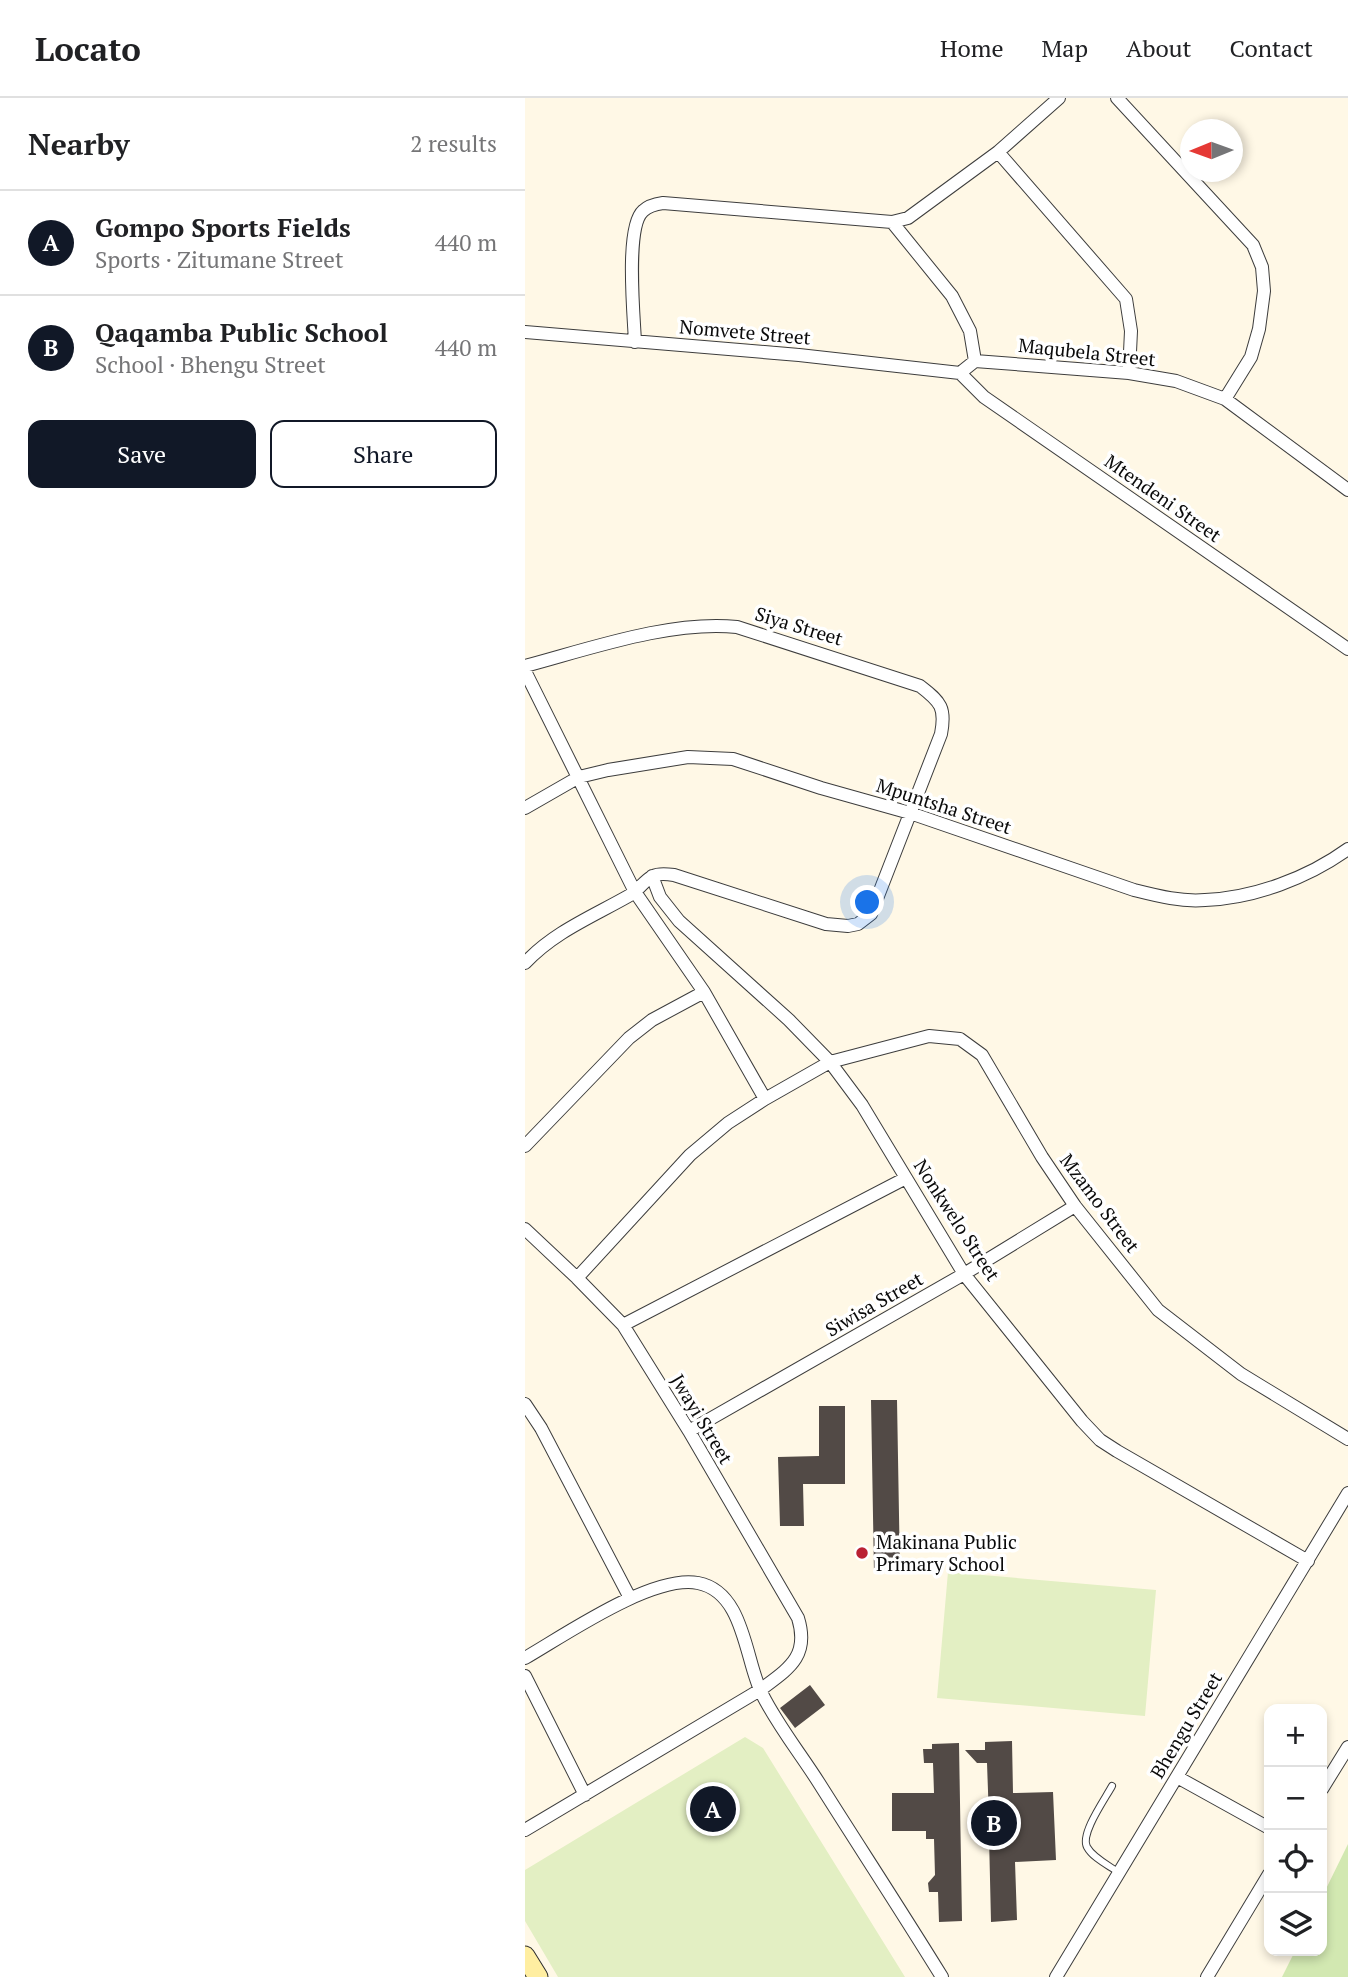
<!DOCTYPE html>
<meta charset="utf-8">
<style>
:root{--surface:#fff;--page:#f6f6f6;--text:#202124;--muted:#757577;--line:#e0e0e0;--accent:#111827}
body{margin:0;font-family:"PT Serif",serif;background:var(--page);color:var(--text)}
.controls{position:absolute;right:21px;bottom:21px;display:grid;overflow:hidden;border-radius:14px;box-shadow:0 4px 10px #0003}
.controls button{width:63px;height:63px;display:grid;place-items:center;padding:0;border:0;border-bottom:2px solid var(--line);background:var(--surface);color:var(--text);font:35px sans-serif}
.compass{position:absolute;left:655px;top:21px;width:63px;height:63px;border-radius:50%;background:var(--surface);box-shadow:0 4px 10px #0003;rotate:269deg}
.you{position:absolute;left:343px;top:805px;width:24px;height:24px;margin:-18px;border:5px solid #fff;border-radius:50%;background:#1a73e8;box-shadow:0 0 0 10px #1a73e833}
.badge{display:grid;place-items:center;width:46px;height:46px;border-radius:50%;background:var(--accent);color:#fff;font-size:23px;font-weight:700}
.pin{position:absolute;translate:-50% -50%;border:4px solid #fff;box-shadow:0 2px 7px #0006}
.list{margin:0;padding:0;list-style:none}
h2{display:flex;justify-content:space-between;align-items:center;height:91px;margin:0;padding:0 28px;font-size:30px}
h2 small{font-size:23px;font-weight:400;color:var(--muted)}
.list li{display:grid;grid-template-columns:46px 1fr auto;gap:21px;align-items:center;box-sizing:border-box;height:105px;padding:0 28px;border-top:2px solid var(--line)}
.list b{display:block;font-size:26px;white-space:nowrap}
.list p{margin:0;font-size:23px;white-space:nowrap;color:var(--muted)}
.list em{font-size:23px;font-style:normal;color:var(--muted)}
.actions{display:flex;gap:14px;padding:21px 28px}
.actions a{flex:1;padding:16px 0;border:2px solid var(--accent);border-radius:14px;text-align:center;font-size:24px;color:var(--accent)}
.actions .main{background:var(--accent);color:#fff}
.icon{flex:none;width:38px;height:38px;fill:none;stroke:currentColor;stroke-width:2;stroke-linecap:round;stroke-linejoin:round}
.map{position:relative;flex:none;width:823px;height:1879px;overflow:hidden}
header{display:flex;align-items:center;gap:42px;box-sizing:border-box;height:98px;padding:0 35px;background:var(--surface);border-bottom:2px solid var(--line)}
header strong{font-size:33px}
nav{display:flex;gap:38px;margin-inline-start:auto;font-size:24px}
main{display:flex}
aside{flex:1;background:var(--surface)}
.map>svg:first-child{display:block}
</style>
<header>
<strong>Locato</strong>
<nav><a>Home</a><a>Map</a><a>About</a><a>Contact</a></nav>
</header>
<main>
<aside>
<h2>Nearby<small>2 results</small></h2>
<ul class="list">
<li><span class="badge">A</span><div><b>Gompo Sports Fields</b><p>Sports · Zitumane Street</p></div><em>440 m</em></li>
<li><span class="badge">B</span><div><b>Qaqamba Public School</b><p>School · Bhengu Street</p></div><em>440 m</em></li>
</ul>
<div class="actions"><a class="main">Save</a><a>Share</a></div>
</aside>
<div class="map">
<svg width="823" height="1879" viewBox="0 0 823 1879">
<rect width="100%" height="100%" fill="#fff8e6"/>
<path fill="#d2e8b1" d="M 823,1746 L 823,1879 L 757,1879 L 770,1853 L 797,1853 L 797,1799 Z"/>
<path fill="#e3efc3" d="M 423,1474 L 631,1492 L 620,1618 L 412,1600 Z
M 220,1639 L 238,1650 L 380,1879 L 33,1879 L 0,1823 L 0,1772 Z"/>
<path fill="#524a46" d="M 346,1302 L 372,1302 L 375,1474 L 349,1475 Z
M 294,1308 L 320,1308 L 320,1386 L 278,1386 L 279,1428 L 255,1428 L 253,1359 L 294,1358 Z
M 285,1587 L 300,1607 L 270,1630 L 255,1610 Z
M 487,1643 L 488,1695 L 528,1694 L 531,1762 L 490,1764 L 492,1822 L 466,1824 L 464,1738 L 456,1739 L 456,1722 L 464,1721 L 462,1665 L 452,1665 L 440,1652 L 460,1652 L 460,1644 Z
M 434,1645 L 437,1823 L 414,1824 L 413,1794 L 404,1794 L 403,1785 L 410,1777 L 409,1741 L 401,1741 L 401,1733 L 367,1733 L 367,1695 L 409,1695 L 408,1665 L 399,1665 L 398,1651 L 407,1651 L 407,1646 Z"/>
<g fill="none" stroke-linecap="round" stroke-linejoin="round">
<g stroke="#3d3d3d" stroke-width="8">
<path id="lane" d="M 587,1688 C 580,1701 555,1736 562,1749 C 568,1760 583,1767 593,1774"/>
</g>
<g stroke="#3d3d3d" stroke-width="14">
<path id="street" d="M 592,0 L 728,147 L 737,169 L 739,193 L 734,231 L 726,259 L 700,301
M 473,54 L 601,201 L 606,233 L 604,275
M 367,124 L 427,198 L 445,233 L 450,263
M 0,234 L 274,257 L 435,275
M 110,244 C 109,219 100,129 118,113 C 123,108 131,106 138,105 L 367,124 L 383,120 L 473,54 L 534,0
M 435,275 L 459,299 L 823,551
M 435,275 L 450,263 L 604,275 L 651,283 L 700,301 L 823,392
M 0,568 C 64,551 146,522 212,529 L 395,588 C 416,604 421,610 416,636 L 346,816 L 333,826 L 323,828 L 301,826 L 149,777 C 142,776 134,775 128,778 C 120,782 114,791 107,796 C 69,818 30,833 0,865
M 0,573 L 110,794 L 179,894 L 240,1001
M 0,710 L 54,679 L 83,672 L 163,659 L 208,661 L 296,690 L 385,715 L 609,792 C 633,798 656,804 680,802 C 729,800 783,780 823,751
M 127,778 L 135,799 L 154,823 L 264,922 L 305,964 L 337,1007 L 439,1176 L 557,1323 L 575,1342 L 592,1353 L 783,1463
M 0,1048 L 104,940 L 127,922 L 179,894
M 0,1131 L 52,1180 L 98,1227 L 164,1333 L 273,1520 C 285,1559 263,1571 235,1592 L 0,1732
M 52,1180 L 165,1057 L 203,1025 L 240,1001 L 305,964 L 404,938 L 435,941 L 457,957 L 517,1059 L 550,1108 L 633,1212 L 716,1276 L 823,1341
M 98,1227 L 381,1080
M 0,1306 L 16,1330 L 105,1500
M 164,1333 L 439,1176 L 550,1108
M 0,1560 C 40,1537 128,1476 173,1485 C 220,1494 220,1563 237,1596 C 253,1628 275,1655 294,1685 C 335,1750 377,1814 417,1879
M 0,1578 L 60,1697
M 652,1679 L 744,1730
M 797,1691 L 823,1649
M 531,1879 L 823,1395
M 682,1879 L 744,1776"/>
</g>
<g stroke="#2c2c2c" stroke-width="21">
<path id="secondary" d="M 0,1858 L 13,1879"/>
</g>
<use href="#lane" stroke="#fff" stroke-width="6"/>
<use href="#street" stroke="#fff" stroke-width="12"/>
<use href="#secondary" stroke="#ffeea1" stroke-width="19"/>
</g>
<circle fill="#ba2134" stroke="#fff" stroke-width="2.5" cx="337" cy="1455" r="7"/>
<g text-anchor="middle" stroke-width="7" stroke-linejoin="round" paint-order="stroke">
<g font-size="19" fill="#0a0a0a" stroke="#fff">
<text transform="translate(220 234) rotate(5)" y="7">Nomvete Street</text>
<text transform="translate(562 254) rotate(6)" y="7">Maqubela Street</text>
<text transform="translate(638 400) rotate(35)" y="7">Mtendeni Street</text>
<text transform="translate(274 528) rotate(17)" y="7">Siya Street</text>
<text transform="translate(419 708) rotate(18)" y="7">Mpuntsha Street</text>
<text transform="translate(575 1105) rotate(53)" y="7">Mzamo Street</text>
<text transform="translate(432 1122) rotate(57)" y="7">Nonkwelo Street</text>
<text transform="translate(349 1206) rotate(-30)" y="7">Siwisa Street</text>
<text transform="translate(177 1321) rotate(59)" y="7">Jwayi Street</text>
<text transform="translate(661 1627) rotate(-59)" y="7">Bhengu Street</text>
</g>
<g font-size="19" fill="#0a0a0a" stroke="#fff" text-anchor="start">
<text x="351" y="1451">Makinana Public<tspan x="351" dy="22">Primary School</tspan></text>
</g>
</g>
</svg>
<div class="controls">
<button>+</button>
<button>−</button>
<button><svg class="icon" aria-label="locate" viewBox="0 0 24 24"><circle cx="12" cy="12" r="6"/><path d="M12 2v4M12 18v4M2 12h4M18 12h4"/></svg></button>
<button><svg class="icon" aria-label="layers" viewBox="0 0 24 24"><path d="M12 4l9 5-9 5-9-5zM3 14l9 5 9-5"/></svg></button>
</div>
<svg class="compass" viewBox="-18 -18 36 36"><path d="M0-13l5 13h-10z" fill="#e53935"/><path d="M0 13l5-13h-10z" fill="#757577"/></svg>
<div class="you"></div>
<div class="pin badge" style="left:188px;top:1711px">A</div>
<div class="pin badge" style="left:469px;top:1725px">B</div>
</div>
</main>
